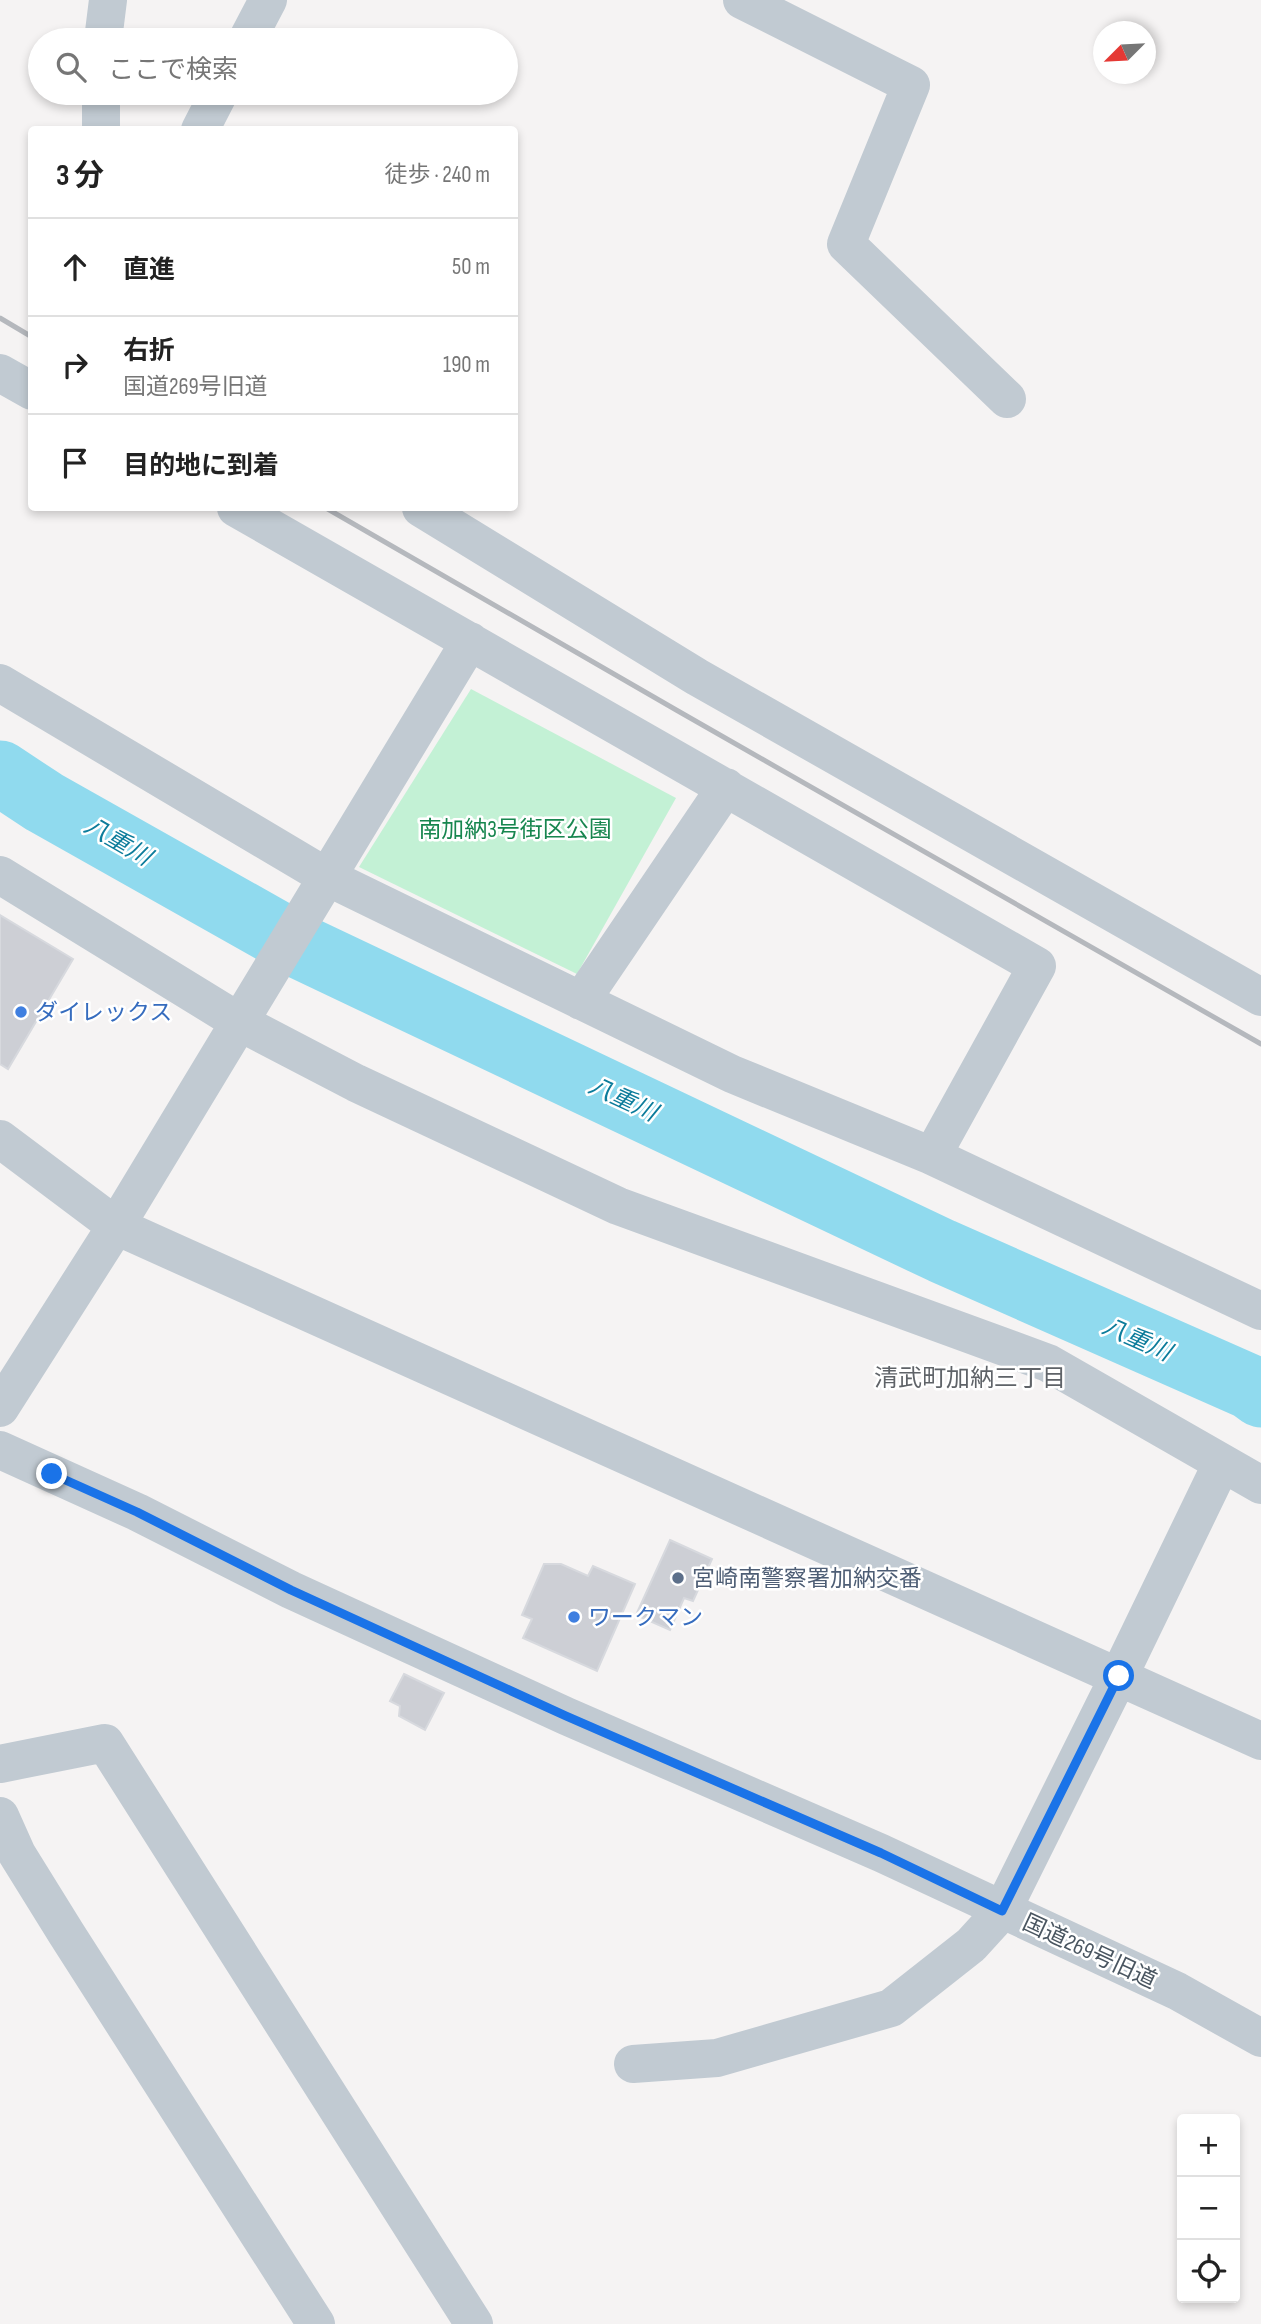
<!DOCTYPE html>
<html lang="ja">
<meta charset="utf-8">
<style>
:root{--surface:#fff;--page:#f6f6f6;--text:#222;--muted:#767676;--line:#e0e0e0}
body{margin:0;font-family:"Sofia Sans Condensed","Noto Sans JP",sans-serif;background:var(--page);color:var(--text)}
.controls{position:absolute;right:21px;bottom:21px;display:grid;overflow:hidden;border-radius:7px;box-shadow:0 4px 10px #0003}
.controls button{width:63px;height:63px;display:grid;place-items:center;padding:0;border:0;border-bottom:2px solid var(--line);background:var(--surface);color:var(--text);font:35px sans-serif}
.compass{position:absolute;left:1093px;top:21px;width:63px;height:63px;border-radius:50%;background:var(--surface);box-shadow:0 4px 10px #0003;rotate:246deg}
.stop{position:absolute;width:21px;height:21px;margin:-16px;border:5px solid #1a73e8;border-radius:50%;background:#fff}
.stop.end{background:#1a73e8;border-color:#fff;box-shadow:0 2px 7px #0008}
.list{margin:0;padding:0;list-style:none}
h2{display:flex;justify-content:space-between;align-items:center;height:91px;margin:0;padding:0 28px;font-size:30px}
h2 small{font-size:23px;font-weight:400;color:var(--muted)}
.list li{display:grid;grid-template-columns:46px 1fr auto;gap:21px;align-items:center;box-sizing:border-box;height:98px;padding:0 28px;border-top:2px solid var(--line)}
.list b{display:block;font-size:26px;white-space:nowrap}
.list p{margin:0;font-size:23px;white-space:nowrap;color:var(--muted)}
.list em{font-size:23px;font-style:normal;color:var(--muted)}
.icon{flex:none;width:38px;height:38px;fill:none;stroke:currentColor;stroke-width:2;stroke-linecap:round;stroke-linejoin:round}
.map{position:relative;flex:none;width:1261px;height:2324px;overflow:hidden}
.search{position:absolute;background:var(--surface);box-shadow:0 4px 10px #0003;left:28px;top:28px;width:490px;height:77px;display:flex;align-items:center;gap:18px;box-sizing:border-box;padding:0 24px;border-radius:38px;color:var(--muted);font-size:26px}
.panel{position:absolute;background:var(--surface);box-shadow:0 4px 10px #0003;left:28px;top:126px;width:490px;height:385px;border-radius:7px}
.map>svg:first-child{display:block}
</style>
<div class="map">
<svg width="1261" height="2324" viewBox="0 0 1261 2324">
<rect width="100%" height="100%" fill="#f5f3f3"/>
<path fill="#c3f1d5" d="M 471,689 L 676,798 L 577,974 L 359,867 Z"/>
<g fill="none" stroke-linecap="round" stroke-linejoin="round">
<path stroke="#90daee" stroke-width="65" d="M 0,773 L 44,802 L 303,948 L 942,1251 L 1250,1387 L 1261,1395"/>
</g>
<path fill="#cdcfd5" stroke="#d7d9de" stroke-width="2" d="M 0,915 L 73,959 L 8,1069 L 0,1064 Z
M 670,1540 L 712,1559 L 693,1601 L 684,1598 L 670,1630 L 636,1615 Z
M 544,1564 L 561,1564 L 588,1576 L 593,1566 L 635,1584 L 597,1671 L 523,1638 L 532,1619 L 522,1615 Z
M 404,1674 L 444,1693 L 425,1730 L 399,1716 L 400,1706 L 390,1701 Z"/>
<g fill="none" stroke-linecap="round" stroke-linejoin="round">
<path stroke="#c1cad2" stroke-width="38" d="M 742,0 L 911,85 L 846,244 L 1007,399
M 103,40 L 108,0
M 247,40 L 268,0
M 101,130 L 101,93
M 200,130 L 219,93
M 0,373 L 32,391
M 236,508 L 1037,966 L 932,1156
M 421,508 L 697,677 L 1261,997
M 0,683 L 327,877 L 732,1074 L 932,1156 L 1261,1311
M 0,875 L 241,1023 L 356,1083 L 618,1206 L 1048,1363 L 1261,1485
M 581,1001 L 726,787
M 0,1139 L 116,1226 L 1261,1741
M 0,1408 L 116,1226 L 470,641
M 0,1450 L 137,1512 L 291,1590 L 566,1716 L 881,1853 L 1177,1991 L 1261,2038
M 0,1764 L 105,1743 L 474,2324
M 0,1816 L 17,1854 L 66,1933 L 316,2324
M 633,2064 L 717,2058 L 891,2008 L 971,1945 L 1002,1911 L 1119,1676 L 1222,1463"/>
<path stroke="#b5b8bd" stroke-width="5" d="M 0,318 L 32,337
M 326,508 L 678,711 L 1261,1044"/>
</g>
<g fill="none" stroke-linecap="round" stroke-linejoin="round">
<path stroke="#1a73e8" stroke-width="9" d="M 52,1474 L 137,1512 L 291,1590 L 566,1716 L 881,1853 L 1002,1911 L 1119,1676"/>
</g>
<g fill="#3f7fe0" stroke="#fff" stroke-width="2.5">
<circle cx="21" cy="1012" r="7"/>
<circle cx="574" cy="1617" r="7"/>
</g>
<circle fill="#5c6f8a" stroke="#fff" stroke-width="2.5" cx="678" cy="1578" r="7"/>
<g text-anchor="middle" stroke-width="5" stroke-linejoin="round" paint-order="stroke">
<g font-size="23" fill="#17864f" stroke="#fff">
<text x="515" y="837">南加納3号街区公園</text>
</g>
<g font-size="23" fill="#366cbe" stroke="#fff" text-anchor="start">
<text x="35" y="1020">ダイレックス</text>
<text x="588" y="1625">ワークマン</text>
</g>
<g font-size="23" fill="#4e5e75" stroke="#fff" text-anchor="start">
<text x="692" y="1586">宮崎南警察署加納交番</text>
</g>
<g font-size="23" fill="#4a5661" stroke="#fff">
<text transform="translate(1090 1951) rotate(25)" y="8">国道269号旧道</text>
</g>
<g font-size="24" font-style="italic" fill="#0c7c9b" stroke="#fff">
<text transform="translate(118 841) rotate(30)" y="8">八重川</text>
<text transform="translate(623 1099) rotate(25)" y="8">八重川</text>
<text transform="translate(1137 1339) rotate(24)" y="8">八重川</text>
</g>
<g font-size="24" fill="#5f6368" stroke="#fff">
<text x="970" y="1386">清武町加納三丁目</text>
</g>
</g>
</svg>
<div class="controls">
<button>+</button>
<button>−</button>
<button><svg class="icon" aria-label="locate" viewBox="0 0 24 24"><circle cx="12" cy="12" r="6"/><path d="M12 2v4M12 18v4M2 12h4M18 12h4"/></svg></button>
</div>
<svg class="compass" viewBox="-18 -18 36 36"><path d="M0-13l5 13h-10z" fill="#e53935"/><path d="M0 13l5-13h-10z" fill="#767676"/></svg>
<div class="stop" style="left:1119px;top:1676px"></div>
<div class="stop end" style="left:52px;top:1474px"></div>
<div class="search"><svg class="icon" aria-label="search" viewBox="0 0 24 24"><circle cx="10" cy="10" r="6"/><path d="M15 15l6 6"/></svg>ここで検索</div>
<section class="panel">
<h2>3 分<small>徒歩 · 240 m</small></h2>
<ul class="list">
<li><svg class="icon" aria-label="ahead" viewBox="0 0 24 24"><path d="M12 20V5M6 11l6-6 6 6"/></svg><div><b>直進</b></div><em>50 m</em></li>
<li><svg class="icon" aria-label="right" viewBox="0 0 24 24"><path d="M7 20v-9h11M14 6l5 5-5 5"/></svg><div><b>右折</b><p>国道269号旧道</p></div><em>190 m</em></li>
<li><svg class="icon" aria-label="arrive" viewBox="0 0 24 24"><path d="M6 21V4h12l-3 4 3 4H6"/></svg><div><b>目的地に到着</b></div></li>
</ul>
</section>
</div>
